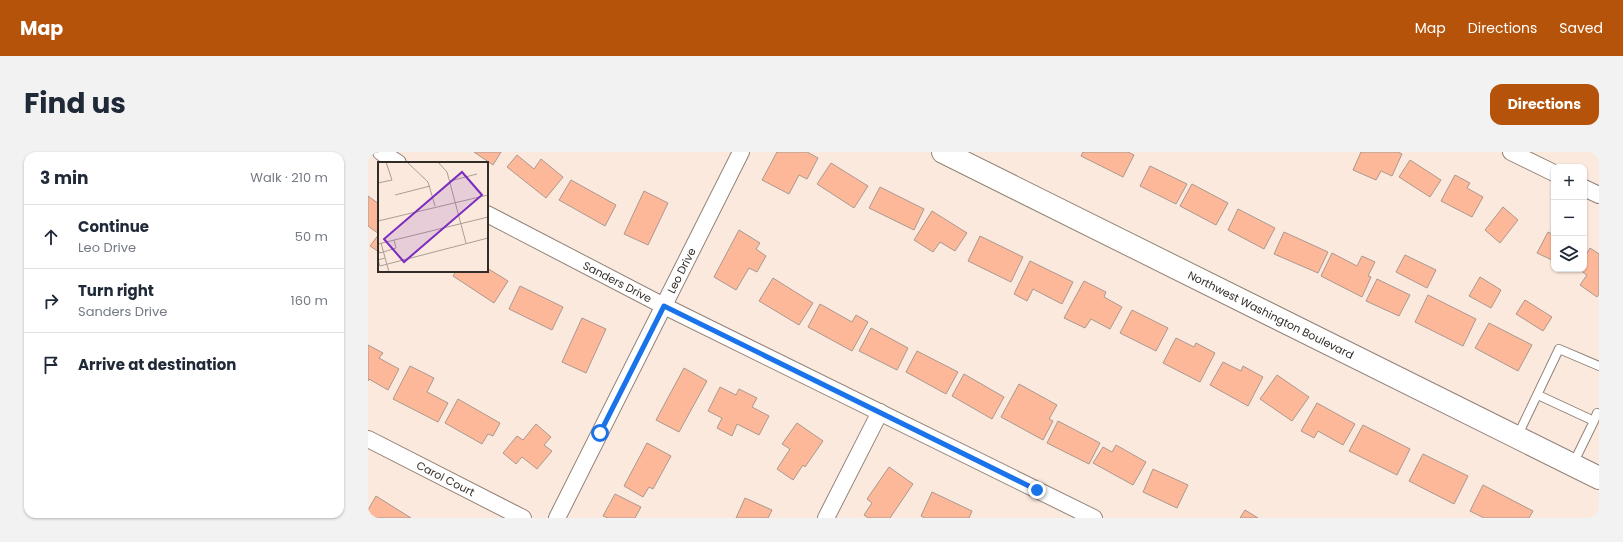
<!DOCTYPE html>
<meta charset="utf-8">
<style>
:root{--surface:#fff;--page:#f2f2f3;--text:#1f2937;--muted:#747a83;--line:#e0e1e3;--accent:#b45309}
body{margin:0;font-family:Poppins,sans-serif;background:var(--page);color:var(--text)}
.controls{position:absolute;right:12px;top:12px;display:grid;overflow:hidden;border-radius:8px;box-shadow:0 1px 3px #0004}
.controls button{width:36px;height:36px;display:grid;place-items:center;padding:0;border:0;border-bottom:1px solid var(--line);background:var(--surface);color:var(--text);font:20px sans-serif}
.stop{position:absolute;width:12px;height:12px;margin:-9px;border:3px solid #1a73e8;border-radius:50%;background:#fff}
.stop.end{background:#1a73e8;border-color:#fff;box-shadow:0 1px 4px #0008}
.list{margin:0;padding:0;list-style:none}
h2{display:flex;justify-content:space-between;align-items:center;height:52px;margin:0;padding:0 16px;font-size:17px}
h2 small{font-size:13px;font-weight:400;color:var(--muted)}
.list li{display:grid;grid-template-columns:26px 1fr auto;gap:12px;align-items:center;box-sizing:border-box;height:64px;padding:0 16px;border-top:1px solid var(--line)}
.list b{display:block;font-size:15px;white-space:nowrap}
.list p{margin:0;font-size:13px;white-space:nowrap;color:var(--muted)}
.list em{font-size:13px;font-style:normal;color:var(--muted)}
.icon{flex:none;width:22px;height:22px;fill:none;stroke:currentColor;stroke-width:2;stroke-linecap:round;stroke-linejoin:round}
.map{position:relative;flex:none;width:1231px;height:366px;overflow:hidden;border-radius:12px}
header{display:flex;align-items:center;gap:24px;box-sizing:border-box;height:56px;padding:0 20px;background:var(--accent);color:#fff}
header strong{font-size:19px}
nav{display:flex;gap:22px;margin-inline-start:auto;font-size:14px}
.intro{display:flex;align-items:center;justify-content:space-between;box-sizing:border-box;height:96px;padding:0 24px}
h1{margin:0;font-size:28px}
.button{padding:10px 18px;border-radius:12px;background:var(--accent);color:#fff;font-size:14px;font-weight:700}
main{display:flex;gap:24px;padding:0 24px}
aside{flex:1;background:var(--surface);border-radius:12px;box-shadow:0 1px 3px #0004}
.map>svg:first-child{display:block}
</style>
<header>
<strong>Map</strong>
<nav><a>Map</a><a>Directions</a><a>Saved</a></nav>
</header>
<div class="intro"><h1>Find us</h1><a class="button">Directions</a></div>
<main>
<aside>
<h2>3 min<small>Walk · 210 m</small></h2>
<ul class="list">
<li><svg class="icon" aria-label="ahead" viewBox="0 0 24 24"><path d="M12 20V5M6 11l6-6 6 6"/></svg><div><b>Continue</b><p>Leo Drive</p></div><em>50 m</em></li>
<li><svg class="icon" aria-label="right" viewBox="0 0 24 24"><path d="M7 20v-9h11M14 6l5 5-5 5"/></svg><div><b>Turn right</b><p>Sanders Drive</p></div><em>160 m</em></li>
<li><svg class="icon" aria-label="arrive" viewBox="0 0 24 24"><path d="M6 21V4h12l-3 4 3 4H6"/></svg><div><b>Arrive at destination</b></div></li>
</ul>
</aside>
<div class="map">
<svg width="1231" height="366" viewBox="0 0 1231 366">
<rect width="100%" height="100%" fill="#fbe9dd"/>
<path fill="#fdb899" stroke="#aa988f" d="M 106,0 L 133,0 L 125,13 Z
M 409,0 L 439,0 L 450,6 L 439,27 L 431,23 L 421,42 L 394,28 Z
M 715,0 L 760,0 L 766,3 L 755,25 L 713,4 Z
M 993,0 L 1030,0 L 1034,2 L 1024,24 L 1013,19 L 1008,28 L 985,18 Z
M 149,3 L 166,17 L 173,7 L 195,25 L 178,46 L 139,15 Z
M 1042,8 L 1073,28 L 1062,45 L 1031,25 Z
M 463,11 L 500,34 L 486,56 L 449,32 Z
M 782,14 L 819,32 L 808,52 L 772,34 Z
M 1087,23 L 1102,31 L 1099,36 L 1115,45 L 1104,65 L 1073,49 Z
M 203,28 L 248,53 L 237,74 L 191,48 Z
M 824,32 L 860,51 L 848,73 L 812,54 Z
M 512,35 L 556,57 L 546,78 L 501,56 Z
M 276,39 L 300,51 L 280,93 L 256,82 Z
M 0,44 L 11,52 L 11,100 L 2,94 L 11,82 L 0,74 Z
M 1135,55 L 1150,68 L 1132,91 L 1117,78 Z
M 870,57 L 907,76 L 896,97 L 860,78 Z
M 564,59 L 599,81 L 587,99 L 572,90 L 565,100 L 546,88 Z
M 371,78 L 392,91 L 388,97 L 398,104 L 389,120 L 381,116 L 368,138 L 346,125 Z
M 916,80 L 960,100 L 950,121 L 906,102 Z
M 1180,80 L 1186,83 L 1186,109 L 1169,101 Z
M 612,84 L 655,105 L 643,130 L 600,109 Z
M 1222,96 L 1231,102 L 1231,142 L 1229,145 L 1212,133 L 1219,123 L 1210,117 L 1216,117 L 1216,106 Z
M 964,101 L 989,114 L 994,104 L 1007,110 L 1000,124 L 1003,125 L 994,145 L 953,124 Z
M 1037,103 L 1068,118 L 1059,136 L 1028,120 Z
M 662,109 L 705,130 L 694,152 L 665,137 L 659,149 L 646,142 Z
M 119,116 L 140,129 L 126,151 L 85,124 L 88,119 L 119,119 Z
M 1112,125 L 1133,138 L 1123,156 L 1101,144 Z
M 405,126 L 445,151 L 431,173 L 391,149 Z
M 1009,127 L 1042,143 L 1031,164 L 998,149 Z
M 716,129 L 738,140 L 736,145 L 754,155 L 742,177 L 723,167 L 717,176 L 696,166 Z
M 152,134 L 195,155 L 184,178 L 141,157 Z
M 1060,143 L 1108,167 L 1095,194 L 1047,170 Z
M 1157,148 L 1184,165 L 1175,179 L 1148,162 Z
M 452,152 L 484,170 L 488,163 L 500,170 L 484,199 L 440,175 Z
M 764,158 L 800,176 L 788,199 L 752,181 Z
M 214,166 L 238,177 L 218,221 L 194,210 Z
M 1121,171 L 1164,193 L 1150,219 L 1107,196 Z
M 503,176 L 540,196 L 529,218 L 491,199 Z
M 808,186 L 826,195 L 828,191 L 847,201 L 832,230 L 795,211 Z
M 0,193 L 15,201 L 11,206 L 31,217 L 20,238 L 1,227 L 0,229 Z
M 549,199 L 590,220 L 578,242 L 538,220 Z
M 855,210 L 873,219 L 875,214 L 895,225 L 880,254 L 842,233 Z
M 42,214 L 66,226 L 59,240 L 80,251 L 70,270 L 25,247 Z
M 316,216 L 339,229 L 311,280 L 288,268 Z
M 596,222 L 636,245 L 624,267 L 584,244 Z
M 909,223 L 941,245 L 924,269 L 892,247 Z
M 651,232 L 689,253 L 681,267 L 685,269 L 675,288 L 633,265 Z
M 352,235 L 368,243 L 371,237 L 389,246 L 384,255 L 401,264 L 391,283 L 369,272 L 364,284 L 349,276 L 354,266 L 340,259 Z
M 90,247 L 132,271 L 125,284 L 120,282 L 114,292 L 77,271 Z
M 949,251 L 987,272 L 975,293 L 950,279 L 946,286 L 933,279 Z
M 690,269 L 732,291 L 721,312 L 679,291 Z
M 429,271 L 455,289 L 437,315 L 435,313 L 425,328 L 409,317 L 422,297 L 414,292 Z
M 168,272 L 183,285 L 176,293 L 184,299 L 169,317 L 154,305 L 148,312 L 135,301 L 149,284 L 155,288 Z
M 995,273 L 1042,297 L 1029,323 L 981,299 Z
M 279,291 L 303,304 L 285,337 L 281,335 L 275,345 L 256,334 Z
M 748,293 L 778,310 L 765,333 L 725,311 L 735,295 L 744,300 Z
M 1055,302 L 1100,324 L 1086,352 L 1041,329 Z
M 521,315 L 545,332 L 522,366 L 500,366 L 496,363 L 504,351 L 499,347 Z
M 785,317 L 820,333 L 809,356 L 775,340 Z
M 1115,333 L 1165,359 L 1161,366 L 1116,366 L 1102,359 Z
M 564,340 L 604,359 L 601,366 L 557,366 L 553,364 Z
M 247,342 L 273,355 L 267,366 L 240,366 L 235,364 Z
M 8,344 L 43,366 L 0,366 L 0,358 Z
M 377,346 L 404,358 L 400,366 L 368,366 Z
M 877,358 L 890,366 L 872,366 Z"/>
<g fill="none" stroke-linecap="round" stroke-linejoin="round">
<g stroke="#938378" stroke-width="10">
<path id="lane" d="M 1170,243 L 1226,269 L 1205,312
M 1226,269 L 1229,261
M 1149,285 L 1191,197 L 1231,214"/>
</g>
<g stroke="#938378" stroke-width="18">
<g id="street">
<path d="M 13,0 L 30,11"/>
<path d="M 1143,0 L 1186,21"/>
<path d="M 1216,36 L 1231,43"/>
<path id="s1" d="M 119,62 L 296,154 L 726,366"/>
<path id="s2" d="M 0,287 L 155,366"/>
<path id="s3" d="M 189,366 L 373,0"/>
<path d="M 458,366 L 512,260"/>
</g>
</g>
<g stroke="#938378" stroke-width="24">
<g id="secondary">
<path id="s4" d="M 575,0 L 1231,326"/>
</g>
</g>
<use href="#lane" stroke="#fff" stroke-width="8"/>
<use href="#street" stroke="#fff" stroke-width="16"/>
<use href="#secondary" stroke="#fff" stroke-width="22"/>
</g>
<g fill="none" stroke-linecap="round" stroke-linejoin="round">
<path stroke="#1a73e8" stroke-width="5" d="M 232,281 L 296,154 L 669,338"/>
</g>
<g text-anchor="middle" stroke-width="3" stroke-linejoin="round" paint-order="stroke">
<g font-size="11" fill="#322c27" stroke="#fff">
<text dy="4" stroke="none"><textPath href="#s3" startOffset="277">Leo Drive</textPath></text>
<text dy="4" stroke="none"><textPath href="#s1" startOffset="147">Sanders Drive</textPath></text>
<text dy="4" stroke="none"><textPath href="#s4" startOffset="366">Northwest Washington Boulevard</textPath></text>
<text dy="4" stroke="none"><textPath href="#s2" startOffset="87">Carol Court</textPath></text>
</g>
</g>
<g transform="translate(10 10)">
<rect width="110" height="110" fill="#fbe9dd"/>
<path fill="none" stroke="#ab9d94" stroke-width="1" d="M 29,0 L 50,20 L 57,44M 60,0 L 69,10 L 88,81M 72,19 L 99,12M 0,21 L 14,18 L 8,0M 17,33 L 52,24M 0,59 L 110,33M 3,81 L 11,110M 0,82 L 110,55M 0,88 L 2,91 L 18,86 L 16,78M 7,96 L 0,98 L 2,104 L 110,76"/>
<path fill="#7b2cbf" fill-opacity="0.15" stroke="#7b2cbf" stroke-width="2" d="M 84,10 L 104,33 L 26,100 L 6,77 Z"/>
<rect width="110" height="110" fill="none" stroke="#322c27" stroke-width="2"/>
</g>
</svg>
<div class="controls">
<button>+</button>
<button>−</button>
<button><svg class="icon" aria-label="layers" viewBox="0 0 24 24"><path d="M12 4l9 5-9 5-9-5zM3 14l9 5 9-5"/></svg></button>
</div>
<div class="stop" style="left:232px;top:281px"></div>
<div class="stop end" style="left:669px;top:338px"></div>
</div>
</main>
